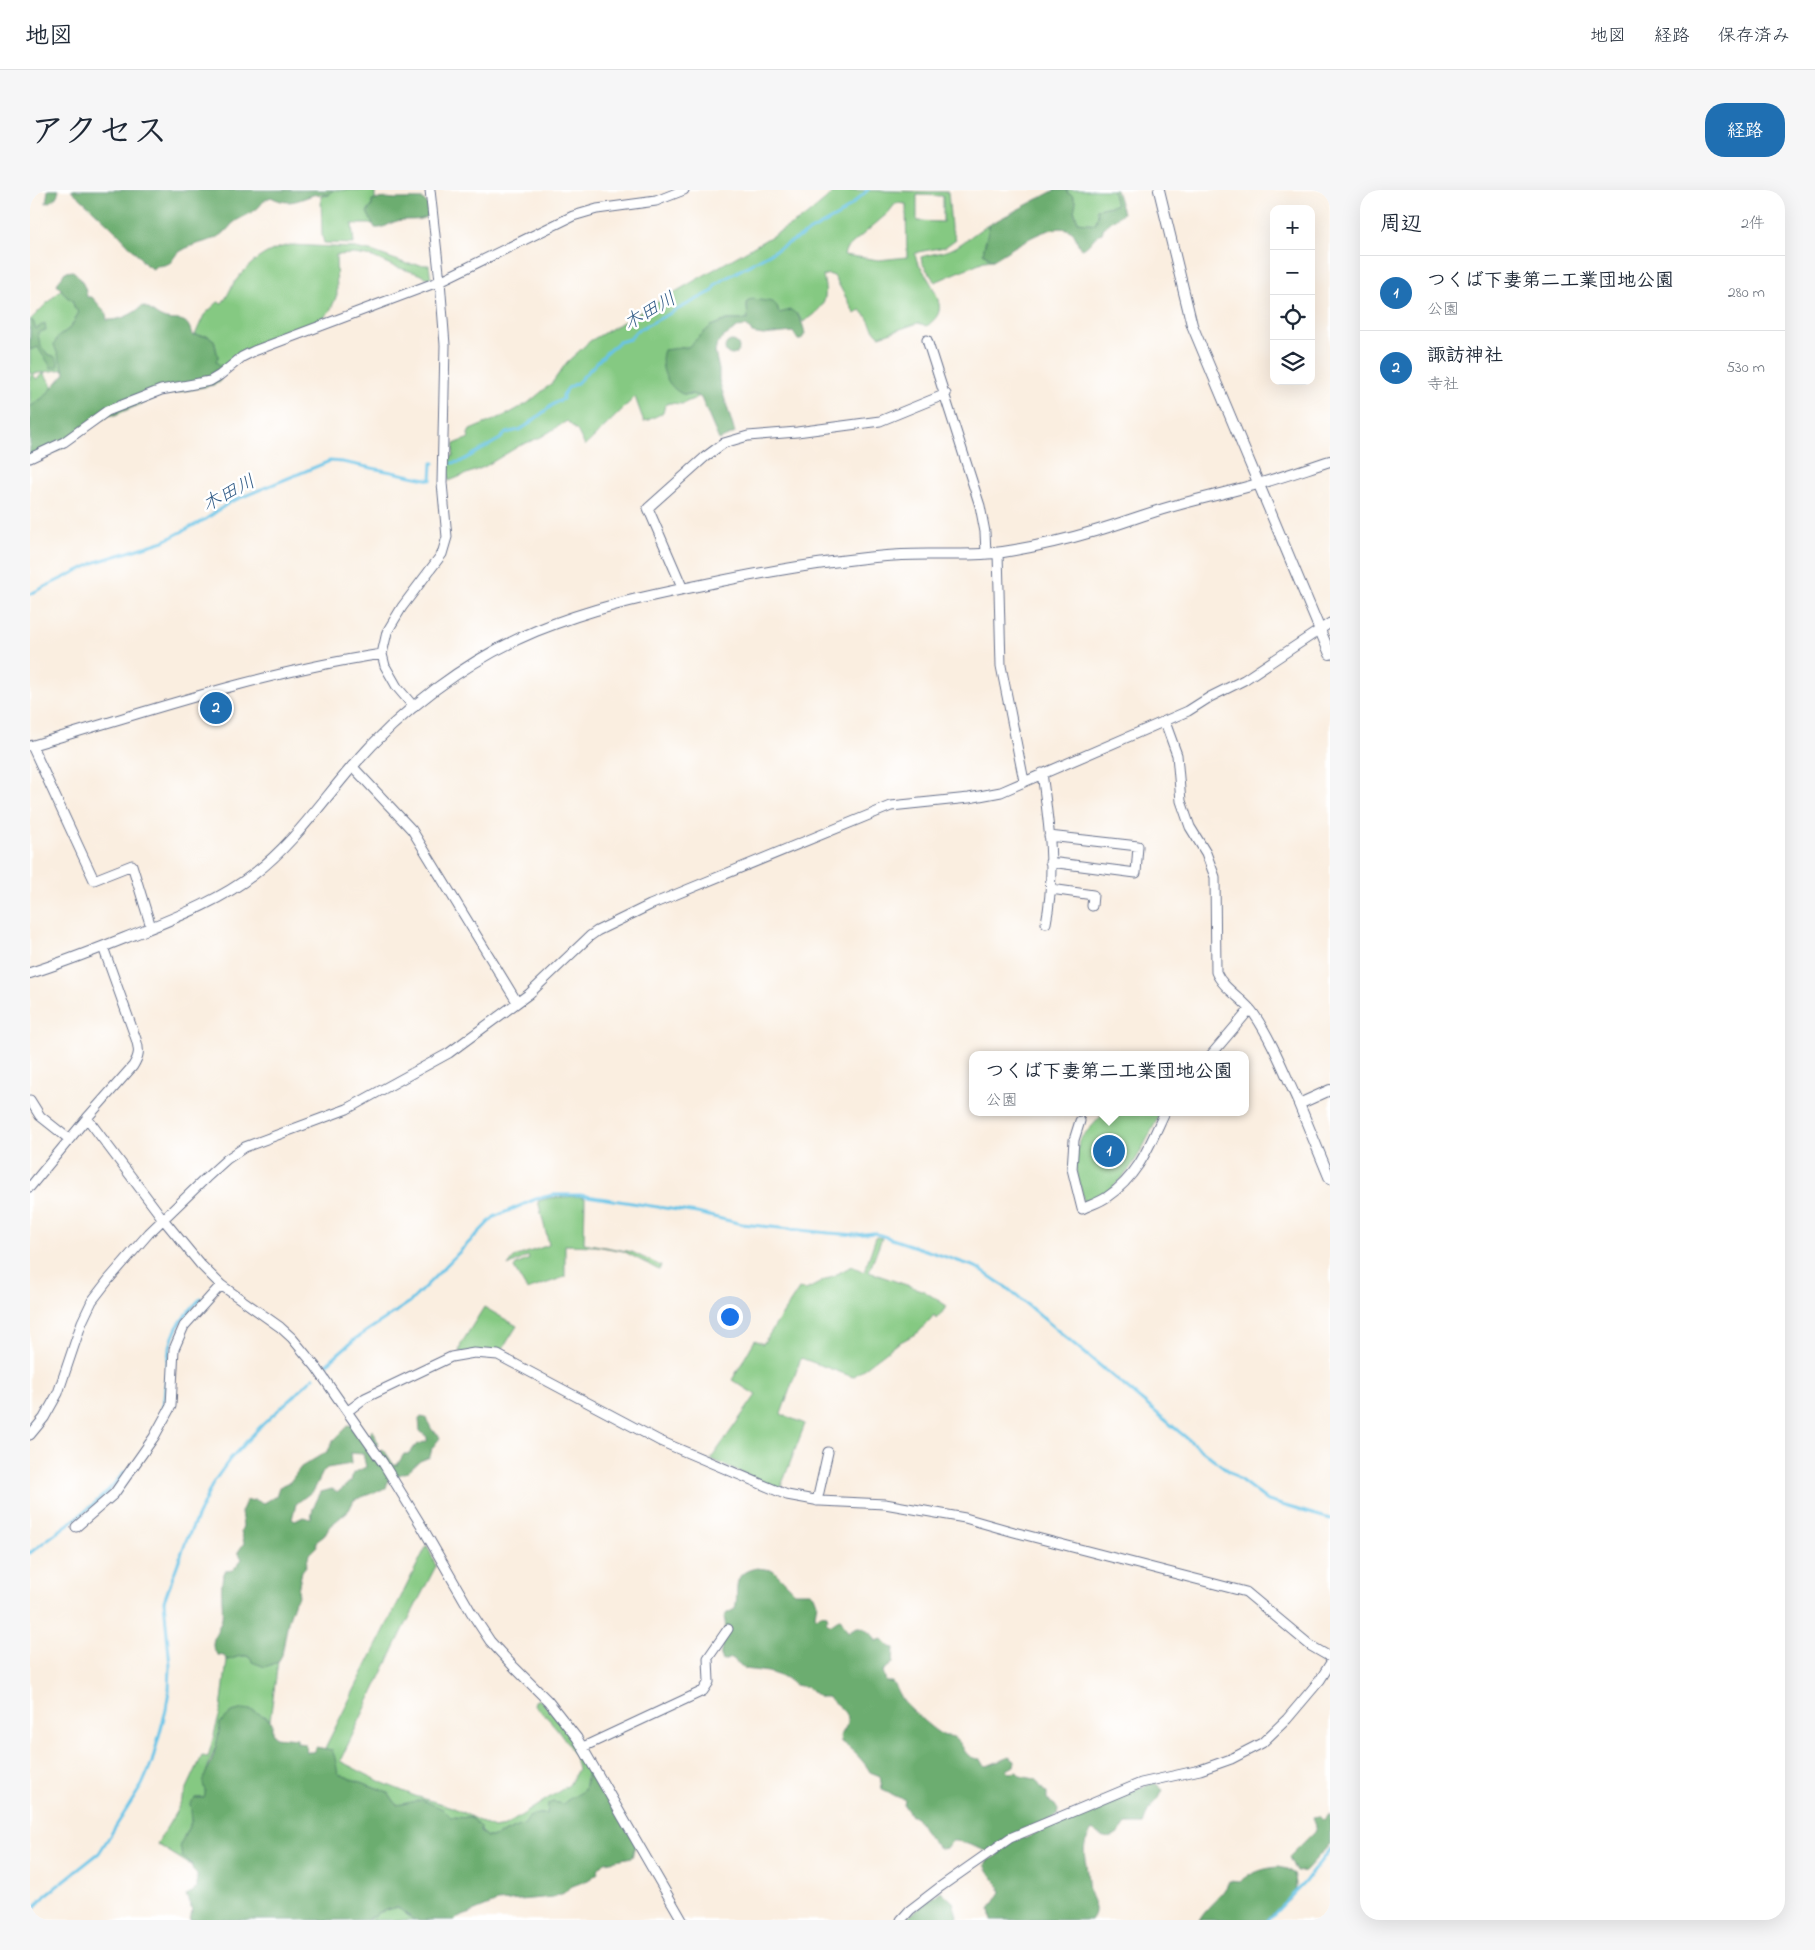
<!DOCTYPE html>
<html lang="ja">
<meta charset="utf-8">
<style>
:root{--surface:#fff;--page:#f6f6f7;--text:#1f2937;--muted:#747a83;--line:#e0e1e3;--accent:#1f6fb2}
body{margin:0;font-family:"Indie Flower","Klee One",sans-serif;background:var(--page);color:var(--text)}
.controls{position:absolute;right:15px;top:15px;display:grid;overflow:hidden;border-radius:10px;box-shadow:0 5px 20px #0002}
.controls button{width:45px;height:45px;display:grid;place-items:center;padding:0;border:0;border-bottom:1px solid var(--line);background:var(--surface);color:var(--text);font:25px sans-serif}
.you{position:absolute;left:699px;top:1126px;width:18px;height:18px;margin:-12px;border:4px solid #fff;border-radius:50%;background:#1a73e8;box-shadow:0 0 0 8px #1a73e833}
.badge{display:grid;place-items:center;width:32px;height:32px;border-radius:50%;background:var(--accent);color:#fff;font-size:16px;font-weight:700}
.pin{position:absolute;translate:-50% -50%;border:2px solid #fff;box-shadow:0 1px 5px #0006}
.popup{position:absolute;left:939px;top:861px;width:280px;height:65px;box-sizing:border-box;display:grid;place-content:center;border-radius:10px;background:var(--surface);filter:drop-shadow(0 1px 4px #0005);font-size:16px;white-space:nowrap;color:var(--muted)}
.popup b{font-size:19px;color:var(--text)}
.popup::after{content:'';position:absolute;left:50%;top:100%;margin-left:-10px;border:10px solid transparent;border-top-color:var(--surface)}
.list{margin:0;padding:0;list-style:none}
h2{display:flex;justify-content:space-between;align-items:center;height:65px;margin:0;padding:0 20px;font-size:21px}
h2 small{font-size:16px;font-weight:400;color:var(--muted)}
.list li{display:grid;grid-template-columns:32px 1fr auto;gap:15px;align-items:center;box-sizing:border-box;height:75px;padding:0 20px;border-top:1px solid var(--line)}
.list b{display:block;font-size:19px;white-space:nowrap}
.list p{margin:0;font-size:16px;white-space:nowrap;color:var(--muted)}
.list em{font-size:16px;font-style:normal;color:var(--muted)}
.icon{flex:none;width:28px;height:28px;fill:none;stroke:currentColor;stroke-width:2;stroke-linecap:round;stroke-linejoin:round}
.map{position:relative;flex:none;width:1300px;height:1730px;overflow:hidden;border-radius:20px}
header{display:flex;align-items:center;gap:30px;box-sizing:border-box;height:70px;padding:0 25px;background:var(--surface);border-bottom:1px solid var(--line)}
header strong{font-size:24px}
nav{display:flex;gap:28px;margin-inline-start:auto;font-size:18px}
.intro{display:flex;align-items:center;justify-content:space-between;box-sizing:border-box;height:120px;padding:0 30px}
h1{margin:0;font-size:35px}
.button{padding:12px 22px;border-radius:20px;background:var(--accent);color:#fff;font-size:18px;font-weight:700}
main{display:flex;gap:30px;padding:0 30px}
aside{flex:1;background:var(--surface);border-radius:20px;box-shadow:0 5px 20px #0002}
.map>svg:first-child{display:block}
</style>
<header>
<strong>地図</strong>
<nav><a>地図</a><a>経路</a><a>保存済み</a></nav>
</header>
<div class="intro"><h1>アクセス</h1><a class="button">経路</a></div>
<main>
<div class="map">
<svg width="1300" height="1730" viewBox="0 0 1300 1730">
<rect width="100%" height="100%" fill="#fff"/>
<filter id="ink" filterUnits="userSpaceOnUse"><feTurbulence type="fractalNoise" baseFrequency=".02" numOctaves="2"/><feDisplacementMap in="SourceGraphic" scale="10" xChannelSelector="R" yChannelSelector="G"/><feConvolveMatrix kernelMatrix="1 2 1 2 8 2 1 2 1" color-interpolation-filters="sRGB"/></filter>
<filter id="wash" filterUnits="userSpaceOnUse"><feTurbulence type="fractalNoise" baseFrequency=".0096" numOctaves="4" result="noise"/><feDisplacementMap in="SourceGraphic" scale="20" xChannelSelector="R" yChannelSelector="G"/><feGaussianBlur stdDeviation="1.12" result="paint"/><feColorMatrix in="noise" values="0 0 0 0 0 0 0 0 0 0 0 0 0 0 0 0 0 1.4 0 .05"/><feComposite in="paint" operator="in"/></filter>
<g filter="url(#wash)">
<rect width="100%" height="100%" fill="#faeee0"/>
<path fill="#85c982" stroke="#507c70" fill-rule="evenodd" d="M 303,0 L 345,0 L 345,9 L 342,11 L 342,16 L 337,22 L 343,34 L 322,34 L 324,54 L 294,53 L 292,45 L 291,6 L 299,5 Z
M 807,0 L 918,2 L 921,37 L 926,49 L 915,57 L 888,62 L 885,64 C 886,71 890,76 894,82 C 899,90 912,111 909,121 C 908,127 902,132 897,136 L 888,133 L 850,146 C 840,140 840,126 830,120 L 825,124 L 804,86 L 798,84 L 793,86 C 799,111 794,118 773,132 L 767,124 L 748,123 L 717,114 L 718,130 L 697,130 L 658,157 L 651,158 L 653,204 L 667,205 L 668,207 L 652,214 L 639,213 L 635,215 L 633,223 L 614,232 L 605,207 L 555,256 L 548,242 L 537,231 L 511,247 L 489,256 L 454,277 L 419,291 L 417,268 L 423,266 L 424,254 L 439,248 L 438,244 L 440,240 L 478,224 L 498,213 L 522,193 L 537,172 L 560,151 L 775,27 ZM 887,5 L 913,6 L 913,32 L 887,31 ZM 866,13 L 876,14 L 877,67 L 849,70 L 814,65 L 816,59 L 858,23 Z
M 1037,0 L 1082,0 L 1086,15 L 1067,19 L 1068,25 L 1066,34 L 1048,32 Z
M 960,34 L 954,57 L 957,67 L 963,70 L 954,71 L 905,92 L 892,73 L 891,67 C 903,63 915,63 926,57 C 938,50 947,40 960,34 Z
M 261,55 L 325,58 L 344,62 L 377,74 L 399,75 L 401,89 L 386,83 L 363,76 L 343,67 L 324,64 L 306,65 L 307,105 L 301,119 L 291,131 L 215,161 L 191,179 L 186,172 L 188,167 L 184,150 L 178,146 L 165,145 L 174,125 L 188,112 L 192,113 C 197,108 200,99 204,93 C 219,73 236,59 261,55 Z
M 31,99 L 37,107 L 42,110 L 45,119 L 49,122 L 41,137 L 27,148 L 34,179 L 3,184 L 6,189 L 14,183 L 23,197 L 15,206 L 0,217 L 0,186 L 2,184 L 0,183 L 0,130 Z
M 1075,922 L 1131,922 C 1116,950 1103,984 1076,1002 C 1070,1006 1061,1009 1054,1012 L 1045,977 L 1049,950 Z
M 548,1006 L 555,1008 L 554,1053 L 602,1062 L 631,1076 L 629,1080 L 593,1061 L 566,1056 L 535,1055 L 535,1087 L 497,1100 L 484,1078 L 486,1075 L 499,1069 L 498,1066 L 478,1076 L 483,1069 L 487,1066 L 519,1055 L 508,1011 L 519,1008 Z
M 846,1047 L 852,1048 L 839,1082 L 894,1101 L 917,1116 L 907,1129 L 904,1125 L 889,1142 L 865,1155 L 823,1187 L 771,1168 L 751,1224 L 775,1234 L 750,1299 L 681,1269 L 726,1205 L 702,1190 L 725,1150 L 733,1154 L 769,1099 L 776,1100 L 822,1076 L 834,1082 Z
M 454,1117 L 487,1136 L 470,1163 L 429,1162 L 431,1154 Z
M 397,1355 L 406,1376 L 373,1440 L 310,1571 L 353,1593 L 385,1606 L 422,1617 L 463,1638 L 475,1636 L 539,1595 L 548,1579 C 544,1556 521,1530 504,1515 L 505,1511 L 509,1509 C 532,1529 547,1555 562,1580 L 556,1587 L 554,1601 C 547,1606 540,1607 533,1614 L 523,1612 L 517,1624 L 508,1624 L 499,1627 L 496,1634 L 464,1647 L 457,1647 L 450,1641 L 441,1628 L 421,1627 L 413,1619 L 376,1614 L 367,1615 L 358,1602 L 308,1584 L 305,1575 L 295,1558 Z
M 210,1466 L 218,1466 L 241,1475 L 248,1472 L 240,1530 L 235,1526 L 190,1533 C 191,1548 181,1566 177,1580 C 174,1589 178,1599 174,1608 L 165,1608 L 162,1630 L 150,1655 L 156,1669 L 162,1676 L 127,1654 L 147,1620 L 172,1566 L 178,1567 L 191,1519 L 197,1470 Z
M 367,1717 L 384,1730 L 337,1730 L 347,1723 Z"/>
<path fill="#6cad70" stroke="#446e67" fill-rule="evenodd" d="M 18,0 L 29,0 C 27,8 24,11 16,13 Z
M 41,0 L 303,0 L 299,5 C 294,5 286,4 283,5 C 266,11 258,16 241,7 C 234,10 233,12 229,17 C 222,24 210,27 202,34 C 198,39 194,44 188,47 C 176,53 164,53 151,61 C 139,68 147,75 126,76 L 123,79 L 116,75 C 93,47 68,24 41,0 Z
M 1025,0 L 1037,0 L 1037,3 L 1042,5 L 1046,13 L 1044,21 L 1048,32 L 1065,34 L 1068,25 L 1067,19 L 1086,15 L 1082,0 L 1086,0 L 1093,23 L 1074,37 L 1072,43 C 1062,46 1061,57 1051,59 C 1047,54 1046,45 1042,42 C 1025,27 979,61 963,70 L 953,63 L 960,34 Z
M 355,8 C 368,10 380,8 393,9 L 398,14 L 400,24 C 390,34 376,27 364,32 C 357,35 353,39 345,38 L 337,22 L 342,16 L 342,10 Z
M 43,81 C 51,87 56,98 57,107 L 62,107 L 76,123 L 77,130 C 89,131 104,124 112,116 C 120,118 125,125 133,128 C 146,133 157,123 162,145 L 178,146 L 184,150 L 188,167 L 186,172 L 191,176 L 190,192 L 183,195 L 130,206 L 85,225 L 80,225 C 53,241 31,264 0,272 L 0,217 L 15,206 L 35,183 L 24,155 L 27,148 L 41,137 L 49,122 L 45,119 L 42,110 L 37,107 L 27,94 L 35,82 Z
M 723,109 L 743,112 L 747,116 L 749,123 L 761,120 C 770,126 773,133 775,144 L 771,150 L 768,150 L 763,142 L 733,145 L 722,143 L 720,139 L 716,136 L 709,137 L 692,148 L 687,154 L 685,162 L 689,180 L 689,190 L 705,243 L 689,250 L 671,208 C 669,207 667,205 665,205 C 661,203 657,205 653,204 C 637,198 628,175 634,160 L 658,157 L 681,136 L 697,130 L 718,130 L 717,114 L 718,110 Z
M 0,130 L 3,131 L 6,139 L 15,133 L 16,140 L 8,143 C 8,147 10,152 11,156 C 13,160 16,160 17,164 L 24,166 L 28,171 L 28,177 L 21,178 C 17,169 12,166 8,157 L 0,160 Z
M695 158a7 7 0 1 1 14 0a7 7 0 1 1-14 0Z
M 391,1227 L 396,1228 L 402,1240 L 408,1244 L 410,1248 L 402,1258 L 400,1267 L 390,1271 L 378,1282 L 359,1288 L 356,1298 L 324,1310 L 319,1320 L 299,1337 L 294,1346 L 286,1352 L 287,1356 L 279,1364 L 276,1376 L 272,1381 L 268,1400 L 269,1406 L 265,1411 L 258,1431 L 252,1465 L 248,1472 L 235,1477 L 222,1472 L 221,1468 C 213,1462 205,1469 197,1470 L 194,1466 L 188,1465 C 185,1462 183,1459 183,1455 C 183,1446 190,1437 192,1428 C 194,1412 188,1397 195,1381 L 203,1380 L 212,1369 L 208,1362 L 214,1353 L 211,1341 L 213,1336 L 211,1322 L 216,1311 L 225,1310 L 234,1313 L 246,1306 L 249,1297 L 260,1292 L 271,1277 L 298,1261 L 303,1251 L 319,1235 L 326,1235 L 339,1247 L 342,1240 L 344,1242 L 348,1254 L 345,1257 L 348,1262 L 351,1259 L 354,1260 L 364,1275 L 367,1275 L 374,1264 L 379,1264 L 386,1255 L 397,1251 L 397,1247 L 390,1241 L 389,1229 ZM 320,1263 L 333,1264 L 336,1277 L 323,1283 L 321,1291 L 308,1302 L 302,1299 L 291,1302 L 283,1318 L 281,1329 L 273,1327 L 265,1331 L 262,1329 L 266,1314 L 284,1300 L 293,1282 L 297,1278 L 321,1274 Z
M 727,1378 L 743,1380 L 765,1402 L 780,1402 L 784,1405 L 787,1413 L 785,1425 L 787,1427 L 792,1424 L 797,1425 L 798,1429 L 796,1431 L 800,1435 L 810,1428 L 818,1442 C 826,1437 830,1434 837,1441 C 842,1445 844,1445 846,1451 L 852,1449 L 860,1457 L 864,1458 L 863,1473 L 853,1481 L 856,1492 L 862,1492 C 867,1498 869,1507 874,1512 C 881,1520 905,1542 913,1545 C 917,1547 921,1545 925,1548 C 936,1556 932,1568 950,1569 L 953,1575 L 957,1576 L 979,1567 L 985,1571 L 984,1576 L 977,1580 L 979,1583 L 987,1582 L 990,1586 L 1005,1589 L 1014,1601 L 1017,1602 L 1017,1610 L 1025,1615 L 1028,1620 L 1027,1626 L 993,1645 L 995,1649 L 1027,1631 L 1123,1593 L 1128,1595 L 1133,1600 L 1129,1608 L 1118,1621 L 1113,1634 L 1096,1634 C 1086,1649 1079,1652 1062,1641 C 1050,1658 1055,1664 1057,1682 C 1058,1688 1058,1696 1059,1701 C 1062,1712 1070,1719 1061,1730 L 962,1730 L 960,1719 L 971,1702 C 969,1692 960,1685 955,1675 L 958,1670 L 972,1664 C 956,1664 932,1649 922,1651 L 917,1658 L 911,1659 C 897,1650 895,1639 885,1626 L 881,1626 L 874,1615 L 875,1609 C 866,1608 860,1602 852,1599 L 850,1586 L 840,1582 C 834,1571 822,1559 811,1552 L 810,1546 C 826,1526 813,1520 797,1507 L 790,1507 L 776,1497 L 765,1495 L 756,1488 L 738,1482 L 715,1479 L 702,1468 L 692,1471 C 686,1462 700,1445 694,1427 L 697,1423 L 705,1419 C 710,1400 699,1383 727,1378 Z
M 213,1519 C 225,1520 233,1525 242,1532 L 242,1542 L 245,1547 L 267,1549 L 267,1553 L 275,1554 L 276,1562 L 283,1562 L 286,1557 L 302,1560 C 306,1568 306,1575 308,1584 L 358,1602 L 367,1615 L 392,1610 L 413,1619 L 421,1627 L 441,1628 L 450,1637 L 450,1642 L 457,1647 L 464,1647 L 495,1634 L 499,1627 L 508,1624 L 517,1624 L 518,1614 L 523,1612 L 533,1614 C 540,1607 547,1606 554,1600 L 559,1581 L 562,1580 L 607,1655 C 603,1658 604,1662 602,1667 L 575,1672 L 569,1678 L 567,1684 L 558,1690 L 540,1697 L 534,1703 L 523,1707 L 467,1712 L 423,1730 L 384,1730 L 367,1717 L 347,1723 L 345,1727 L 340,1727 L 337,1730 L 160,1730 L 162,1720 L 156,1705 L 162,1702 L 167,1697 L 167,1685 L 163,1681 L 161,1673 L 152,1667 L 150,1655 L 162,1630 L 160,1613 L 165,1608 L 174,1608 C 177,1601 173,1598 173,1592 C 174,1585 178,1579 181,1573 C 184,1566 190,1541 190,1533 L 202,1522 Z
M 1300,1624 L 1300,1654 L 1275,1681 L 1266,1682 L 1259,1667 L 1284,1642 L 1286,1637 L 1283,1627 L 1289,1626 L 1293,1630 Z
M 1249,1677 L 1257,1679 L 1264,1684 C 1273,1712 1249,1712 1237,1730 L 1169,1730 C 1177,1715 1194,1706 1199,1691 L 1210,1692 C 1222,1682 1234,1678 1249,1677 Z
M 911,1701 L 923,1712 L 928,1730 L 874,1730 Z"/>
<g fill="none" stroke-linecap="round" stroke-linejoin="round">
<path stroke="#69c4e7" stroke-width="3" d="M 422,273 L 430,272 L 470,249 L 476,243 L 489,240 L 496,236 L 525,213 L 533,209 L 533,205 L 538,198 L 547,193 L 576,163 L 589,152 L 600,149 L 606,141 L 683,101 L 685,95 L 696,88 L 811,24 L 838,0
M 0,404 L 66,372 L 134,351 L 176,329 L 200,312 L 300,271 L 312,272 L 401,290 L 402,273 L 404,273
M 294,1176 L 325,1149 L 380,1112 L 464,1027 L 506,1009 L 523,1005 L 550,1005 L 667,1023 L 712,1034 L 799,1043 L 826,1045 L 844,1043 L 946,1077 L 977,1098 L 1165,1255 L 1238,1311 L 1300,1329
M 131,1227 C 138,1200 133,1169 145,1142 C 150,1129 162,1118 171,1108
M 0,1363 C 32,1337 69,1316 94,1282
M 0,1722 L 16,1705 L 69,1663 L 112,1595 L 122,1572 L 136,1520 L 139,1500 L 140,1476 L 134,1411 L 156,1351 L 183,1293 L 200,1269 L 230,1237 L 284,1187
M 1238,1730 L 1274,1693 L 1300,1659"/>
</g>
</g>
<g filter="url(#ink)">
<g fill="none" stroke-linecap="round" stroke-linejoin="round">
<g stroke="#69728c" stroke-width="11">
<path id="minor" d="M 897,150 L 950,316 L 955,342 L 956,363
M 0,268 L 34,252 L 77,221 L 131,200 L 180,191 L 190,185 L 212,167 L 224,161 L 410,91 L 543,26 L 567,19 L 626,11 L 654,0
M 968,363 L 971,476 L 994,591
M 653,399 L 618,318 L 675,267 L 694,253 L 718,246 L 767,242 L 850,231 L 916,204
M 384,517 L 367,497 L 355,476 L 352,464 L 357,442 L 372,417 L 412,364 L 417,347 L 412,293 L 415,155 L 410,91 L 400,0
M 1135,532 L 1147,565 L 1151,611 L 1160,637 L 1176,663 L 1185,687 L 1186,782 C 1193,799 1214,809 1224,824 C 1243,852 1255,884 1269,914
M 0,556 C 116,522 232,482 352,464
M 2,556 L 64,690 L 102,675 L 121,737
M 322,576 L 382,640 L 487,812
M 1012,583 C 1019,633 1026,683 1016,733
M 1019,646 L 1108,656 L 1106,683 L 1020,672
M 1021,699 L 1063,705 L 1062,716
M 1181,865 L 1220,819
M 0,910 L 10,926 L 39,949
M 57,928 L 133,1029 L 170,1074 L 191,1095 L 250,1137 L 262,1148 L 286,1177 L 353,1273 L 391,1335 L 441,1422 L 460,1451 L 484,1477 L 518,1511 L 547,1548 L 652,1730
M 1050,931 L 1044,950 L 1042,979 L 1052,1019 C 1060,1015 1070,1012 1077,1007 C 1109,985 1119,956 1135,922
M 0,997 L 57,928 L 103,876 C 109,866 110,861 106,849 L 73,757
M 318,1221 L 335,1208 L 421,1167 L 444,1163 L 468,1165 L 630,1251 L 757,1305 L 790,1311 L 855,1314 L 935,1328 L 984,1342 L 1216,1402 L 1281,1456 L 1300,1467
M 0,1245 L 14,1228 L 28,1203 L 52,1132 L 62,1111 L 79,1089 L 119,1043 L 176,988 L 197,969 L 215,957 L 317,919 L 419,863 L 499,804 L 560,746 L 567,741 L 620,715 L 861,616 L 939,608 L 971,602 L 1158,521 L 1180,507 L 1214,490 L 1300,433
M 787,1311 L 798,1262
M 46,1337 L 84,1304 L 124,1247 L 141,1216 L 144,1159 L 154,1136 L 191,1095
M 553,1557 L 673,1501 L 679,1492 L 678,1468 L 698,1439
M 871,1730 L 880,1720 L 910,1697 L 980,1648 L 1111,1593 L 1170,1580 L 1201,1569 L 1232,1553 L 1257,1529 L 1290,1490 L 1300,1474"/>
</g>
<g stroke="#69728c" stroke-width="12">
<path id="tertiary" d="M 1129,0 L 1162,135 L 1300,464
M 0,783 C 39,771 77,755 115,740 C 152,725 192,709 224,684 C 263,654 290,614 321,578 C 370,521 436,470 506,441 C 562,418 613,407 672,395 C 738,381 805,369 872,365 C 905,363 940,367 973,362 C 1004,357 1035,350 1065,341 C 1090,334 1115,324 1140,317 C 1168,309 1196,303 1224,295 C 1250,288 1275,279 1300,271
M 1300,900 L 1269,914 L 1300,989"/>
</g>
<use href="#minor" stroke="#fff" stroke-width="9"/>
<use href="#tertiary" stroke="#fff" stroke-width="10"/>
</g>
</g>
<g text-anchor="middle" stroke-width="5" stroke-linejoin="round" paint-order="stroke">
<g font-size="19" font-style="italic" fill="#325c87" stroke="#fff">
<text transform="translate(619 120) rotate(-30)" y="7">木田川</text>
<text transform="translate(198 302) rotate(-28)" y="7">木田川</text>
</g>
</g>
</svg>
<div class="controls">
<button>+</button>
<button>−</button>
<button><svg class="icon" aria-label="locate" viewBox="0 0 24 24"><circle cx="12" cy="12" r="6"/><path d="M12 2v4M12 18v4M2 12h4M18 12h4"/></svg></button>
<button><svg class="icon" aria-label="layers" viewBox="0 0 24 24"><path d="M12 4l9 5-9 5-9-5zM3 14l9 5 9-5"/></svg></button>
</div>
<div class="you"></div>
<div class="pin badge" style="left:1079px;top:961px">1</div>
<div class="popup"><b>つくば下妻第二工業団地公園</b>公園</div>
<div class="pin badge" style="left:186px;top:518px">2</div>
</div>
<aside>
<h2>周辺<small>2件</small></h2>
<ul class="list">
<li><span class="badge">1</span><div><b>つくば下妻第二工業団地公園</b><p>公園</p></div><em>280 m</em></li>
<li><span class="badge">2</span><div><b>諏訪神社</b><p>寺社</p></div><em>530 m</em></li>
</ul>
</aside>
</main>
